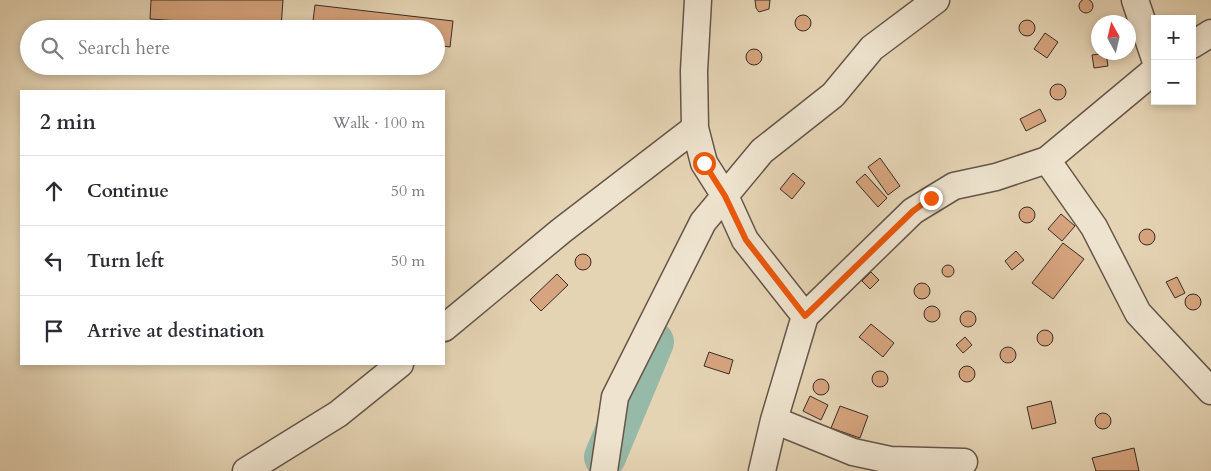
<!DOCTYPE html>
<meta charset="utf-8">
<style>
:root{--surface:#fff;--page:#f7f7f7;--text:#2b2b33;--muted:#7c7c81;--line:#e1e1e2}
body{margin:0;font-family:Cardo,serif;background:var(--page);color:var(--text)}
.controls{position:absolute;right:15px;top:15px;display:grid;overflow:hidden;border-radius:0px;box-shadow:0 2px 8px #0003}
.controls button{width:45px;height:45px;display:grid;place-items:center;padding:0;border:0;border-bottom:1px solid var(--line);background:var(--surface);color:var(--text);font:25px sans-serif}
.compass{position:absolute;left:1091px;top:15px;width:45px;height:45px;border-radius:50%;background:var(--surface);box-shadow:0 2px 8px #0003;rotate:352deg}
.stop{position:absolute;width:15px;height:15px;margin:-11px;border:4px solid #ea580c;border-radius:50%;background:#fff}
.stop.end{background:#ea580c;border-color:#fff;box-shadow:0 1px 5px #0008}
.list{margin:0;padding:0;list-style:none}
h2{display:flex;justify-content:space-between;align-items:center;height:65px;margin:0;padding:0 20px;font-size:21px}
h2 small{font-size:16px;font-weight:400;color:var(--muted)}
.list li{display:grid;grid-template-columns:32px 1fr auto;gap:15px;align-items:center;box-sizing:border-box;height:70px;padding:0 20px;border-top:1px solid var(--line)}
.list b{display:block;font-size:19px;white-space:nowrap}
.list em{font-size:16px;font-style:normal;color:var(--muted)}
.icon{flex:none;width:28px;height:28px;fill:none;stroke:currentColor;stroke-width:2;stroke-linecap:round;stroke-linejoin:round}
.map{position:relative;flex:none;width:1211px;height:471px;overflow:hidden}
.search{position:absolute;background:var(--surface);box-shadow:0 2px 8px #0003;left:20px;top:20px;width:425px;height:55px;display:flex;align-items:center;gap:12px;box-sizing:border-box;padding:0 18px;border-radius:28px;color:var(--muted);font-size:19px}
.panel{position:absolute;background:var(--surface);box-shadow:0 2px 8px #0003;left:20px;top:90px;width:425px;height:275px;border-radius:0px}
.map>svg:first-child{display:block}
</style>
<div class="map">
<svg width="1211" height="471" viewBox="0 0 1211 471">
<rect width="100%" height="100%" fill="#e5d4b4"/>
<filter id="stains"><feTurbulence type="fractalNoise" baseFrequency=".004" numOctaves="4"/><feColorMatrix values="0 0 0 0 .2 0 0 0 0 .09 0 0 0 0 .02 0 0 0 .5 -.17"/></filter>
<radialGradient id="worn" r=".72"><stop offset=".6" stop-color="#630" stop-opacity="0"/><stop offset="1" stop-color="#630" stop-opacity=".3"/></radialGradient>
<g fill="none" stroke-linecap="round" stroke-linejoin="round">
<path stroke="#97b9a7" stroke-width="42" d="M 605,457 L 653,342"/>
</g>
<path fill="#d6a47e" stroke="#3a2c27" d="M1079 6a7 7 0 1 1 14 0a7 7 0 1 1-14 0Z
M 151,0 L 283,0 L 281,28 L 150,19 Z
M 755,0 L 770,0 L 769,9 L 759,12 L 756,8 Z
M 315,5 L 453,21 L 450,47 L 436,45 L 436,29 L 312,29 Z
M795 23a8 8 0 1 1 16 0a8 8 0 1 1-16 0Z
M1019 28a8 8 0 1 1 16 0a8 8 0 1 1-16 0Z
M 1045,33 L 1058,42 L 1047,58 L 1034,49 Z
M746 57a8 8 0 1 1 16 0a8 8 0 1 1-16 0Z
M 1106,53 L 1108,66 L 1094,68 L 1092,55 Z
M1050 92a8 8 0 1 1 16 0a8 8 0 1 1-16 0Z
M 1040,109 L 1046,121 L 1026,131 L 1020,119 Z
M 880,158 L 900,186 L 888,195 L 868,167 Z
M 793,173 L 805,183 L 792,199 L 780,189 Z
M 865,174 L 887,198 L 878,207 L 856,182 Z
M1019 215a8 8 0 1 1 16 0a8 8 0 1 1-16 0Z
M 1061,214 L 1075,226 L 1062,241 L 1048,229 Z
M1139 237a8 8 0 1 1 16 0a8 8 0 1 1-16 0Z
M 1063,243 L 1084,259 L 1053,299 L 1032,283 Z
M 1016,251 L 1024,260 L 1012,270 L 1005,261 Z
M575 262a8 8 0 1 1 16 0a8 8 0 1 1-16 0Z
M942 271a6 6 0 1 1 12 0a6 6 0 1 1-12 0Z
M 871,272 L 879,280 L 870,289 L 862,281 Z
M 557,274 L 568,285 L 541,311 L 530,300 Z
M 1177,277 L 1185,293 L 1175,298 L 1166,282 Z
M914 291a8 8 0 1 1 16 0a8 8 0 1 1-16 0Z
M1185 302a8 8 0 1 1 16 0a8 8 0 1 1-16 0Z
M924 314a8 8 0 1 1 16 0a8 8 0 1 1-16 0Z
M960 319a8 8 0 1 1 16 0a8 8 0 1 1-16 0Z
M 871,324 L 894,343 L 883,357 L 859,337 Z
M1037 338a8 8 0 1 1 16 0a8 8 0 1 1-16 0Z
M 965,337 L 972,345 L 963,353 L 956,345 Z
M1000 355a8 8 0 1 1 16 0a8 8 0 1 1-16 0Z
M 709,352 L 733,360 L 729,374 L 704,366 Z
M959 374a8 8 0 1 1 16 0a8 8 0 1 1-16 0Z
M872 379a8 8 0 1 1 16 0a8 8 0 1 1-16 0Z
M813 387a8 8 0 1 1 16 0a8 8 0 1 1-16 0Z
M 810,396 L 828,405 L 821,420 L 803,411 Z
M 1051,401 L 1056,423 L 1032,429 L 1027,407 Z
M 840,406 L 868,416 L 860,438 L 831,428 Z
M1095 421a8 8 0 1 1 16 0a8 8 0 1 1-16 0Z
M 1134,448 L 1139,471 L 1096,471 L 1092,458 Z"/>
<g fill="none" stroke-linecap="round" stroke-linejoin="round">
<g stroke="#65564a" stroke-width="29">
<path id="street" d="M 698,0 L 694,71 L 695,128 L 704,163 L 725,196 L 745,240 L 805,316
M 1135,0 L 1155,59
M 1192,45 L 1211,33
M 1047,160 L 1094,227 L 1138,313 L 1211,391
M 444,328 L 561,231 L 695,128
M 774,420 L 853,452 L 890,460 L 964,462
M 246,471 L 338,414 L 400,364
M 604,471 L 615,397 L 703,222 L 762,151 L 833,95 L 872,48 L 936,0
M 762,471 L 774,420 L 805,316 L 913,211 L 954,186 L 996,177 L 1047,160 L 1155,70"/>
</g>
<use href="#street" stroke="#eee3ce" stroke-width="26"/>
</g>
<g fill="none" stroke-linecap="round" stroke-linejoin="round">
<path stroke="#ea580c" stroke-width="6" d="M 704,163 L 725,196 L 746,240 L 805,316 L 913,211 L 931,198"/>
</g>
<rect width="100%" height="100%" filter="url(#stains)"/>
<rect width="100%" height="100%" fill="url(#worn)"/>
</svg>
<div class="controls">
<button>+</button>
<button>−</button>
</div>
<svg class="compass" viewBox="-18 -18 36 36"><path d="M0-13l5 13h-10z" fill="#e53935"/><path d="M0 13l5-13h-10z" fill="#7c7c81"/></svg>
<div class="stop" style="left:704px;top:163px"></div>
<div class="stop end" style="left:931px;top:198px"></div>
<div class="search"><svg class="icon" aria-label="search" viewBox="0 0 24 24"><circle cx="10" cy="10" r="6"/><path d="M15 15l6 6"/></svg>Search here</div>
<section class="panel">
<h2>2 min<small>Walk · 100 m</small></h2>
<ul class="list">
<li><svg class="icon" aria-label="ahead" viewBox="0 0 24 24"><path d="M12 20V5M6 11l6-6 6 6"/></svg><div><b>Continue</b></div><em>50 m</em></li>
<li><svg class="icon" aria-label="left" viewBox="0 0 24 24"><path d="M17 20v-9H6M10 6l-5 5 5 5"/></svg><div><b>Turn left</b></div><em>50 m</em></li>
<li><svg class="icon" aria-label="arrive" viewBox="0 0 24 24"><path d="M6 21V4h12l-3 4 3 4H6"/></svg><div><b>Arrive at destination</b></div></li>
</ul>
</section>
</div>
